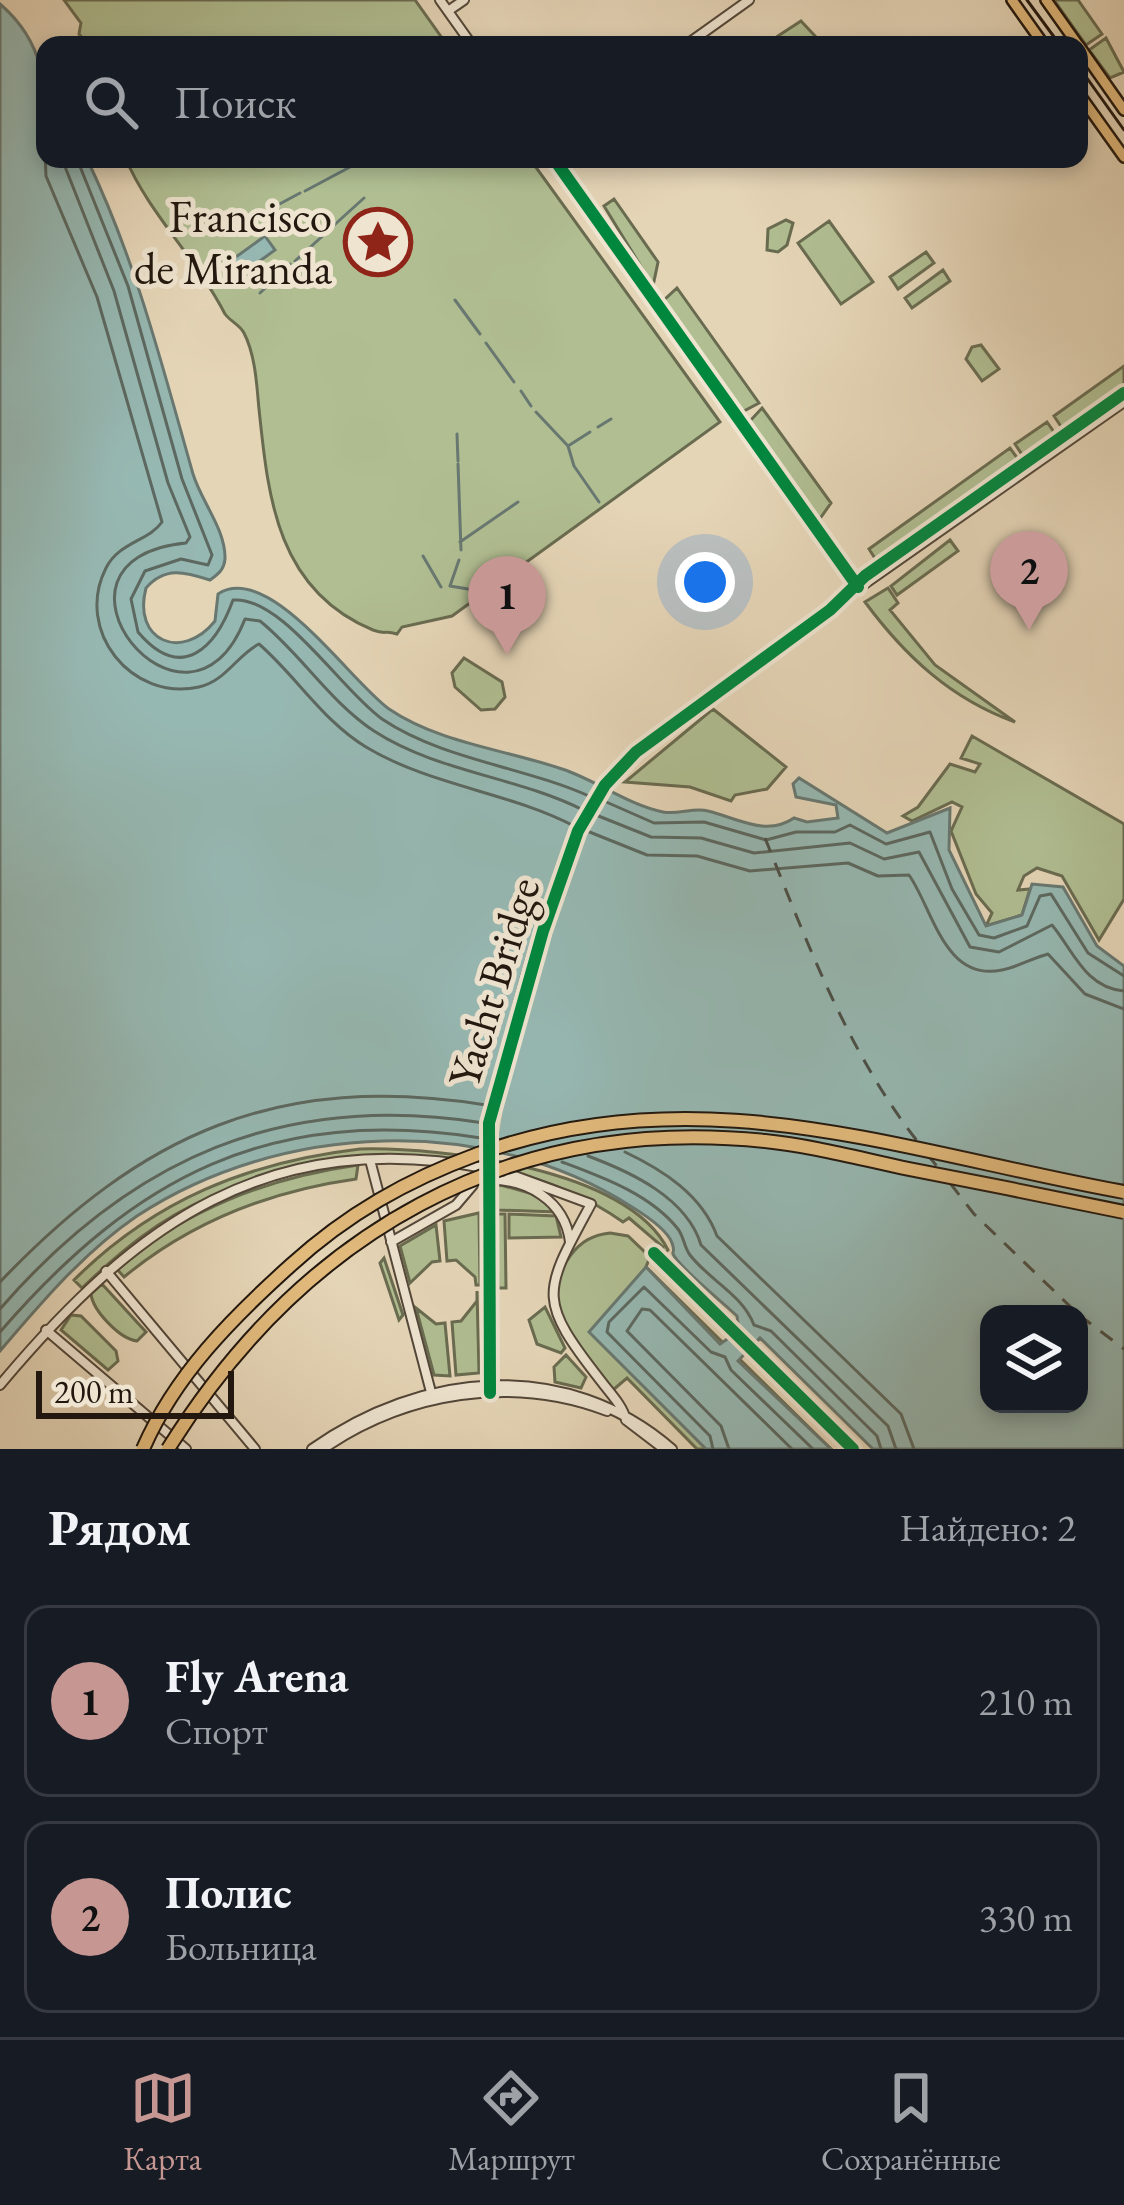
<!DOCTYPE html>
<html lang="ru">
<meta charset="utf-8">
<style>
:root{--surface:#171b24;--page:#20242c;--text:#f1f3f6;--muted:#9ea1a6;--line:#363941;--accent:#c59692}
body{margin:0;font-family:"EB Garamond",serif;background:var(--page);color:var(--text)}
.controls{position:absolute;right:36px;bottom:36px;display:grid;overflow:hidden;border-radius:24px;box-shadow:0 6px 18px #0003}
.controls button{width:108px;height:108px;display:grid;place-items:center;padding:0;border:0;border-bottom:3px solid var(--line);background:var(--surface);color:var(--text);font:60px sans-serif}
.scale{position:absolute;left:36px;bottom:30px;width:198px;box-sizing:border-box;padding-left:12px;border:6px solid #22180f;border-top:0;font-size:33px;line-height:42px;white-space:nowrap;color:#22180f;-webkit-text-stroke:9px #eee4d0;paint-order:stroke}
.you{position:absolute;left:705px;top:582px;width:42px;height:42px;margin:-30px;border:9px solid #fff;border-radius:50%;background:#1a73e8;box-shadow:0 0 0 18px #1a73e833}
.badge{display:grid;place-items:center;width:78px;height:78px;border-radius:50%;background:var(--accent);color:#111;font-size:39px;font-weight:700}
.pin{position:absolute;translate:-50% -99px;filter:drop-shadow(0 3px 6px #0008)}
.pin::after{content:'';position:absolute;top:63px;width:42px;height:36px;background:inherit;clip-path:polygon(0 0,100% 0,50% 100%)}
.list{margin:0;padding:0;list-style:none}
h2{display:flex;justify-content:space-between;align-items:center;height:156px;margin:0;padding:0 48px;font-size:51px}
h2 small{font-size:39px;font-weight:400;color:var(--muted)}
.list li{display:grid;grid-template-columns:78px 1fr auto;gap:36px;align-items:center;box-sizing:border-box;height:192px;margin:0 24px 24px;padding:0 24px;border:3px solid var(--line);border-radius:24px}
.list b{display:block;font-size:45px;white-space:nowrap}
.list p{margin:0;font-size:39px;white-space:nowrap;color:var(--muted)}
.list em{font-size:39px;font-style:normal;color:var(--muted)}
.icon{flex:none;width:66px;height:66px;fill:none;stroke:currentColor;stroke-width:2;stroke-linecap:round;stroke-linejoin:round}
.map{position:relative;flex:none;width:1124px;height:1449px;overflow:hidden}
.search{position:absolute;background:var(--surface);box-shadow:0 6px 18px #0003;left:36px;right:36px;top:36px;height:132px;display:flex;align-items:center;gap:30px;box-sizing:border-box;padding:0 42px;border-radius:24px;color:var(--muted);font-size:45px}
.sheet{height:588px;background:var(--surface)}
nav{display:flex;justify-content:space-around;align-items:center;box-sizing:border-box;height:168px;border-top:3px solid var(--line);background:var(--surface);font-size:33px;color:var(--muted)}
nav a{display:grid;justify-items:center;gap:6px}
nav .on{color:var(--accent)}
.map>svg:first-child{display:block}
</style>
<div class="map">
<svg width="1124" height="1449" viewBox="0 0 1124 1449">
<rect width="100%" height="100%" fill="#e5d5b7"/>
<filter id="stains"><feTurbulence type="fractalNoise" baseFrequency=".00167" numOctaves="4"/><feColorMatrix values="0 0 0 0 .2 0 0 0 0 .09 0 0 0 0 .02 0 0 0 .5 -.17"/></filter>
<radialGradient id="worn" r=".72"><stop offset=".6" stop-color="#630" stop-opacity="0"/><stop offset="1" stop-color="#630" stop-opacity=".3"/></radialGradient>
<path fill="#b0be92" stroke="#696b50" stroke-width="3" d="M 64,0 L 415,0 L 447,45 L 88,45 L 79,34 L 81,23 Z
M 1054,0 L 1078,0 L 1102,34 L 1086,45 Z
M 801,21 L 816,37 L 806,45 L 787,45 L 778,36 Z
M 1106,38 L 1124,72 L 1110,78 L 1089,50 Z
M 126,159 L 530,159 L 720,422 L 452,616 L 402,627 L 397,634 C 384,630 386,635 373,630 C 276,590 268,495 259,409 C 257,390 256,356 244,333 C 240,325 230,321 225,314 C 196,258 148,212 126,159 Z
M 614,199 L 658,262 L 653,286 L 604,206 Z
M 786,220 L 793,223 L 787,245 L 778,252 L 767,250 L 768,229 Z
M 829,221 L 873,282 L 841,304 L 798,243 Z
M 926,252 L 934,263 L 898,289 L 890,277 Z
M 943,270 L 950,281 L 912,308 L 905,298 Z
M 677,288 L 759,403 L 742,412 L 663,301 Z
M 981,345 L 999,369 L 982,381 L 966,359 L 972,347 Z
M 1124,366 L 1124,388 L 1064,431 L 1054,416 Z
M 762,408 L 831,503 L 819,520 L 749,422 Z
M 1047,422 L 1056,435 L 1025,459 L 1015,444 Z
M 1010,448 L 1020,462 L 878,563 L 869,549 Z
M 950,540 L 958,551 L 897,595 L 891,586 Z
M 888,588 L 898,603 L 890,610 L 935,665 L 1015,722 C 951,699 905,656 865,602 Z
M 464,658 L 502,682 L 505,697 L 495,709 L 481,710 L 455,687 L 452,673 Z
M 713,709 L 786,767 L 767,789 L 735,795 L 731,801 L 690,787 L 625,782 Z
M 972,736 L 1124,824 L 1124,899 L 1099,940 L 1062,876 L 1037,868 L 1024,876 L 1018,890 L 1030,889 L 1022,915 L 986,926 L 992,913 L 976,894 L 951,831 L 962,807 L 952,802 L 912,821 L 903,816 L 918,807 L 950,764 L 975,772 L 980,764 L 961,758 Z
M 360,1149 C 441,1147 628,1168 668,1250 L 662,1256 L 663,1247 L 629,1218 L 623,1222 C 506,1140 338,1146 209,1198 C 160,1218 120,1252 82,1288 L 74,1280 C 154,1200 248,1162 360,1149 Z
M 358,1165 L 356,1179 C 270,1191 192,1221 124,1277 L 116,1268 C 187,1209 267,1178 358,1165 Z
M 497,1184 L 533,1194 L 558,1212 L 497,1210 Z
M 479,1213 L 480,1285 L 476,1285 L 475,1277 L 456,1260 L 447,1261 L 444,1221 Z
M 496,1214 L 505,1214 L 506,1288 L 498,1288 Z
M 509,1214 L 556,1216 L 561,1237 L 509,1238 Z
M 436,1225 L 440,1261 L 432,1262 L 410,1283 L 400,1246 Z
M 610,1233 L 628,1236 L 650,1257 L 646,1267 L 831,1449 L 697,1449 L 627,1378 L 613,1390 C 585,1351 533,1305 570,1256 C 581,1241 593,1235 610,1233 Z
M 384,1258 L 403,1315 L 399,1320 L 380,1263 Z
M 102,1284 L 146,1332 L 137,1341 C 120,1339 93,1311 91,1294 Z
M 477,1291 L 479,1373 L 456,1375 L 452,1322 L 461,1321 L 477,1301 Z
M 545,1307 L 565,1348 L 561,1353 L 537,1344 L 529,1320 Z
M 416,1308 L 436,1324 L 445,1323 L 450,1376 L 434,1375 Z
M 71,1315 L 81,1316 L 116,1351 L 118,1361 L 108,1370 L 61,1330 Z
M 566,1355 L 586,1377 L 581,1388 L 555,1382 L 554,1367 Z"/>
<path fill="#96b8b2" stroke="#687871" stroke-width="3" fill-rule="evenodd" d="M 0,4 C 52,49 45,97 45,159 L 87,159 C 136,261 162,365 193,474 C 201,501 226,530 225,559 C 224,570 218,574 210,580 C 185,572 165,566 146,588 C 132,641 182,662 215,621 L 218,594 C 269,561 349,680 389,709 C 439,743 507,750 562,769 C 596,780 628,805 663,812 C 678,815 694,807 708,811 C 737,818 766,837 794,818 L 807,822 L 838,818 L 836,805 L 796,797 L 793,784 L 799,778 L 887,833 L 950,808 L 949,850 L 986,926 L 1022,915 L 1032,884 L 1063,887 L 1097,946 L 1124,966 L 1124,1449 L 873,1449 L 760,1338 L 738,1361 L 831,1449 L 706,1449 L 589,1332 L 646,1267 L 720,1344 L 739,1331 L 737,1316 C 718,1298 694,1280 677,1260 C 668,1248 677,1257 672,1243 C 667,1229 645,1215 632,1207 C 486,1113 280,1122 137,1216 C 84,1252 41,1303 0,1351 ZM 989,1314 L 1079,1314 L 1079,1404 L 989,1404 Z
M 265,236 L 275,250 L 232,281 L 222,267 Z"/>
<path fill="#e5d5b7" d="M 601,781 L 614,786 L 585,832 L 546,945 L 508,1077 L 495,1158 L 480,1156 L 489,1090 L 559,862 L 578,815 Z"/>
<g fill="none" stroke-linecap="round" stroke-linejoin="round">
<path stroke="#5c6860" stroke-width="3" d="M 45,152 L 46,176 L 97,297 L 162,522 C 149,541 119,542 106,568 C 74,631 132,702 199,687 C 226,681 238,654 259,644 C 296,676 323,721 366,747 C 431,786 509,792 574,826
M 62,159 L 114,291 L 168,483 L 190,537 L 186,543 C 20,559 187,768 245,619 L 260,621 C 301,654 330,702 374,731 C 437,772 518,777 583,810
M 77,159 L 128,286 L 182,479 L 212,555 L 208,565 L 181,559 L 145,571 L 131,599 L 138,632 C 182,684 216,647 233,600 C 282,596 341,690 382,719 C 443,760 526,767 591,797
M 604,801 L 654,823 L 704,822 L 766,840 L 796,832 L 835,832 L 850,825 L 886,844 L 930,832 L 952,889 L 979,935 L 994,938 L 1027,926 L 1040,896 L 1051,894 L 1088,953 L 1124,976
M 596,815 L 651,837 L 701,838 L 754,853 L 850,843 L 884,859 L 919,852 L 970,947 L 999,952 L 1052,925 C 1073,950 1085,988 1124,991
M 587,831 L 647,855 L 697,856 L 750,871 L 848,863 L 878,876 L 909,875 C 933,909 944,982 1002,970 C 1017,967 1033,958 1048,954 L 1085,994 L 1124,1009
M 625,1152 C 663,1170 702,1195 717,1236 L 901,1414 L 914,1449
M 588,1156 C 631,1172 687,1198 701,1245 L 888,1426 L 896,1449
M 562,1162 C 602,1177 650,1194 678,1229 C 684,1237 684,1247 690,1255 C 709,1280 742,1294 754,1325 L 771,1331 L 877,1436 L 881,1449
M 0,1282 C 142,1133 278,1072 486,1105
M 0,1309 C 131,1158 283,1091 484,1123
M 0,1332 C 135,1176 270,1105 481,1138
M 713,1449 L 710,1436 L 607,1332 L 609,1322 L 644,1287 L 711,1352 L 725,1357 L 731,1370 L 813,1449
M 729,1449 L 721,1426 L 627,1331 L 642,1309 L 650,1310 L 792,1449"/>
<path stroke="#687871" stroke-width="3" d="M 305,191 L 350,167
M 261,214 L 300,193
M 332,227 L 364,198
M 222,235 L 256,218
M 295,261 L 327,232
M 260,293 L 290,264
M 455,300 L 480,334
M 486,343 L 514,382
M 521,391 L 531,406
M 536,412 L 568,446 L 574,466 L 599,502
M 598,427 L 611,419
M 457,434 L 458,461
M 568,446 L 590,432
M 458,464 L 461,550
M 460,542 L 518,502
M 423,556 L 441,587
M 459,560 L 450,586 L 480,591"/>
<path stroke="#4b5048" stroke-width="3" stroke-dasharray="15 12" stroke-linecap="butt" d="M 765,838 C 807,942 848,1053 918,1142
M 927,1154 L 940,1170
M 950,1183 L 974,1214 L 1078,1314
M 1079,1315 L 1124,1349"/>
<g stroke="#534739" stroke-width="12">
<path id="minor" d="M 440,0 L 472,45
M 448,11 L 464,0
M 686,45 L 749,0
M 554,159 L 858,587
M 860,587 L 1124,402
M 626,762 L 844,599 L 865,576 L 1124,393
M 370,1160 L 432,1396
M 504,1172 L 591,1204 C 543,1293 536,1298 601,1381 C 610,1393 623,1406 626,1420
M 486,1180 C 527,1178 565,1201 570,1242
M 391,1242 L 456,1205 L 473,1185
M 654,1253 L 853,1449
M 106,1271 L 255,1449
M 489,1311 L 490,1388
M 46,1330 L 186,1449
M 0,1385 C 136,1223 268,1126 490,1169
M 626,1420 L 664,1449
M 312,1449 C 422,1371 566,1357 672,1449
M 323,1449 C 406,1392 512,1375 607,1411"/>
</g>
<g stroke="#22180f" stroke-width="14">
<path id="major" d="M 1012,0 L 1044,45
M 1046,0 L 1078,45
M 1079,46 L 1124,110
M 1079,94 L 1124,157"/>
</g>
<use href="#minor" stroke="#eee4d0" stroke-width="8"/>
<use href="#major" stroke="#e2ba7c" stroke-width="9"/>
<path stroke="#22180f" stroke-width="3" d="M 1027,0 L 1060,45
M 1079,67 L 1124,130"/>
<g stroke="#534739" stroke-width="12" stroke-linecap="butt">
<path id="minor-bridge" d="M 489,1311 L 487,1144 L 494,1100 C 520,1000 554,836 626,762"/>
</g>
<g stroke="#22180f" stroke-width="16" stroke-linecap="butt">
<path id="highway-bridge" d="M 143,1449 C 175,1375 232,1318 291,1265 C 347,1214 407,1180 478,1154 C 701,1073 903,1152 1124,1192
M 168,1449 C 302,1234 508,1114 765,1141 C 814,1146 861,1159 909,1169 C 981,1183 1052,1197 1124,1212"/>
</g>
<use href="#minor-bridge" stroke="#eee4d0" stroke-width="8"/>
<use href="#highway-bridge" stroke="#e2ba7c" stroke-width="12"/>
<g stroke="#eee4d0" stroke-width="20">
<path id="cycleway" d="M 554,159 L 858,587
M 654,1253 L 853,1449
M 490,1393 L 489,1123 L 543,931 L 578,831 L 605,785 L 636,752 L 830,610 L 865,576 L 1124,393"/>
</g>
<use href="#cycleway" stroke="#00873e" stroke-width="12"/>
</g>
<defs>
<g id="sight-ring" transform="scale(3.45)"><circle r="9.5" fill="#eee4d0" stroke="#8f2418" stroke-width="1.5"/><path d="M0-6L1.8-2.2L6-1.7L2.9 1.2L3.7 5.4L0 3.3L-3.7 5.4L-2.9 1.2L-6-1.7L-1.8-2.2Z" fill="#8f2418"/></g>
</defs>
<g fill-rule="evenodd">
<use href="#sight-ring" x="378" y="242"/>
</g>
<g text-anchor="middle" stroke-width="10" stroke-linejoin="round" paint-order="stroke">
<g font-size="45" fill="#22180f" stroke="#eee4d0" text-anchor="end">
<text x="332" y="232">Francisco<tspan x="332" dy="52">de Miranda</tspan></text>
</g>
<g font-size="45" fill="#22180f" stroke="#eee4d0">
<text transform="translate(493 982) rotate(-73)" y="16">Yacht Bridge</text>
</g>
</g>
<rect width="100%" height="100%" filter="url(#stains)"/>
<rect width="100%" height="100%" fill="url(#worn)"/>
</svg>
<div class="controls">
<button><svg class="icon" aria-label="layers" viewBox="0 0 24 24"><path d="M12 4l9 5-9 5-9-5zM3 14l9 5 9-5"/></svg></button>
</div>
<div class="scale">200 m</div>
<div class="you"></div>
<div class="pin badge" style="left:507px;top:655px">1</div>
<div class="pin badge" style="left:1029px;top:630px">2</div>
<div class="search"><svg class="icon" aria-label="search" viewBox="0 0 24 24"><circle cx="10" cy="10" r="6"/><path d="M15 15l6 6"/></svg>Поиск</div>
</div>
<section class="sheet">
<h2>Рядом<small>Найдено: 2</small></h2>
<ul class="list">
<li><span class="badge">1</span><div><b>Fly Arena</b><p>Спорт</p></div><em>210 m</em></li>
<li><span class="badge">2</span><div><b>Полис</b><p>Больница</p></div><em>330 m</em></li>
</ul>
</section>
<nav>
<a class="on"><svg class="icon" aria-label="map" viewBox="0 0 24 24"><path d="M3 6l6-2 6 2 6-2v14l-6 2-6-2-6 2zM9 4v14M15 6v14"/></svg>Карта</a>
<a><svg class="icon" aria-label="directions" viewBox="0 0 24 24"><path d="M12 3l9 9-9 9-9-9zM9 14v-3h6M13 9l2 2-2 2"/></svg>Маршрут</a>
<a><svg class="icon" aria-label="saved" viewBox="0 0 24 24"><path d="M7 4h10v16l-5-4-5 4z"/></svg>Сохранённые</a>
</nav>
